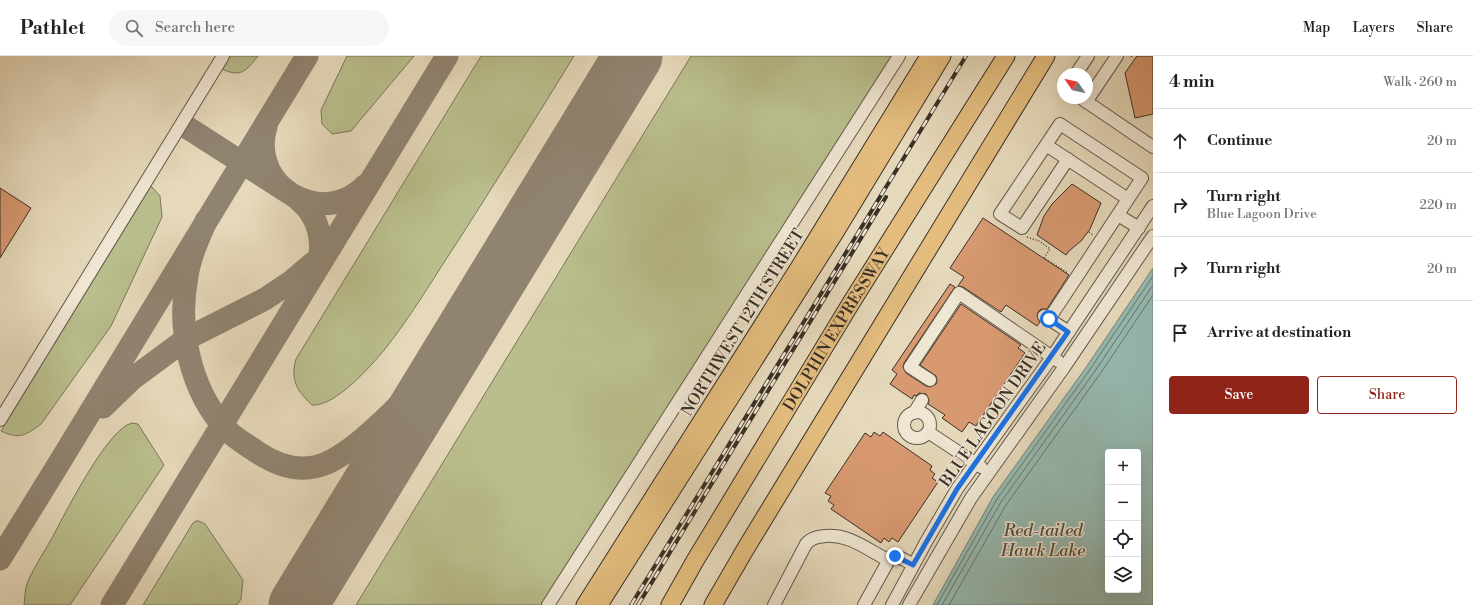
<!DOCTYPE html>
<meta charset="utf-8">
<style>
:root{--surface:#fff;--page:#f6f6f6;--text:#222;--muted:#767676;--line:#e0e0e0;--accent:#8f2418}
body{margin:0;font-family:"Libre Bodoni",serif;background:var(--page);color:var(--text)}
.controls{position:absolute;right:12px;bottom:12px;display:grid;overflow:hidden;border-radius:4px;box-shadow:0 4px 16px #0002}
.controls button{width:36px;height:36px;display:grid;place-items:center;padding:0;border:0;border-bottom:1px solid var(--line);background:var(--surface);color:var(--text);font:20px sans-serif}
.compass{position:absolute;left:1057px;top:12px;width:36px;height:36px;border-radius:50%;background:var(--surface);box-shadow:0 4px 16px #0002;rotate:304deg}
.stop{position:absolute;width:12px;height:12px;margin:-9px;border:3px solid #1a73e8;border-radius:50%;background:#fff}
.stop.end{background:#1a73e8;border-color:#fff;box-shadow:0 1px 4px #0008}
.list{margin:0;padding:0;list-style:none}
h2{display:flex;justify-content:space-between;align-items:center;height:52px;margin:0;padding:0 16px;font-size:17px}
h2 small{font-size:13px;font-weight:400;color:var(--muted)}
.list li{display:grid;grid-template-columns:26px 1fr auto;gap:12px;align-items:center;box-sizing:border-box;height:64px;padding:0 16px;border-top:1px solid var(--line)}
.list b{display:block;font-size:15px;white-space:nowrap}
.list p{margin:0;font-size:13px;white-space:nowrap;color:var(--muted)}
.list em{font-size:13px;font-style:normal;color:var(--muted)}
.actions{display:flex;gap:8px;padding:12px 16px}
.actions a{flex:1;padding:9px 0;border:1px solid var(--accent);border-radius:4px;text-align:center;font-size:14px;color:var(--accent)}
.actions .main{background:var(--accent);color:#fff}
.icon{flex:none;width:22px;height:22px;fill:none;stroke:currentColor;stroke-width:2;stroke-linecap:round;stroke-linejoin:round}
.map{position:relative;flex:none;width:1153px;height:549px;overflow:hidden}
header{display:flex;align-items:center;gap:24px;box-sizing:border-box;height:56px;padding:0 20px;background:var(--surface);border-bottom:1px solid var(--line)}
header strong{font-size:19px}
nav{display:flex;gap:22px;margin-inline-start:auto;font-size:14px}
.search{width:280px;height:36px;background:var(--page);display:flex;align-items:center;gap:10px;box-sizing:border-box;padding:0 14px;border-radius:22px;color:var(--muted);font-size:15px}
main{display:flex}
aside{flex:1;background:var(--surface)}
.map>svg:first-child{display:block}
</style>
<header>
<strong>Pathlet</strong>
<div class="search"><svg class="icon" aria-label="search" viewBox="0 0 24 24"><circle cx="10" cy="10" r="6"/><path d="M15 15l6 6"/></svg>Search here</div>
<nav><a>Map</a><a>Layers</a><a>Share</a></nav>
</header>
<main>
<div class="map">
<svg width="1153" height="549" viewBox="0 0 1153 549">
<rect width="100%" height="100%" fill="#e6d9bb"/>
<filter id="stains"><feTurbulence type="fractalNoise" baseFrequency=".005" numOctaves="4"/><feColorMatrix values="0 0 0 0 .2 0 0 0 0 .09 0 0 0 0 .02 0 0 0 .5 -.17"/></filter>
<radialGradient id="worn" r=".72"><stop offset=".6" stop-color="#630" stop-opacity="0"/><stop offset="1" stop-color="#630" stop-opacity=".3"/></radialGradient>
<path fill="#babe8d" stroke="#7a775a" d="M 230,0 L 258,0 C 246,15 241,22 222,13 Z
M 347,0 L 414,0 L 351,75 L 332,78 L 322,68 L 321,54 Z
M 481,0 L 574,0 C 536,62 497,124 458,185 C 434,221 412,259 385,293 C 371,310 335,351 312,349 C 297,335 290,324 296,303 Z
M 691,0 L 893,0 L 541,549 L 356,549 Z
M 151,130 L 160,140 L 162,161 L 111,270 L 41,368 C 26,379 20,384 1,375 Z
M 132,367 L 138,368 L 164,409 L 70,549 L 24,549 C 25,541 25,532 28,525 C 35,509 45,495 53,480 C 66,456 107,373 132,367 Z
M 196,465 L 199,465 L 205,468 L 243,524 L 241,543 L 237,549 L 143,549 L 193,467 Z"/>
<path fill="#96bab1" stroke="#71837a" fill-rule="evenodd" d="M 1153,212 L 1153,549 L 933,549 L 993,441 L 1087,310 ZM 1108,396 L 1138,396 L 1138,534 L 1108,534 Z"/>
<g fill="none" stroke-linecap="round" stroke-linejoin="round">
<path stroke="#68756c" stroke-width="1" d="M 937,549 L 997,443 L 1091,312 L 1153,220
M 942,549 L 1001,446 L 1095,315 L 1153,229
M 949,549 L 1006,449 L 1100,318 L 1153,239"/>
<path stroke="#908471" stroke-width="23" d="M 266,71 C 260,89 264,111 277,126 C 283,134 293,138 300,145 C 319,161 325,187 317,210
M 188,72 L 291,138 C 318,153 344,151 366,129
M 206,165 C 198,183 190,201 187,220 C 177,272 190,336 228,375 C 236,383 247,389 257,396 C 278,410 302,418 327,407 C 344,399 360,386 374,373 C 437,318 481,242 528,173
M 103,351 L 132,323 L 186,283 L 265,243 L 292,225 L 313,207
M 0,503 L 61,404 L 307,0
M 112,549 L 447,0"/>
<path stroke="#908471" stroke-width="59" d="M 298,549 L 633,0"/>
</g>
<path fill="#d89971" stroke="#393027" d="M 1137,0 L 1153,0 L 1153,58 L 1135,62 L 1125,17 Z
M 1072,128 L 1101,147 L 1090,173 L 1081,185 L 1069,195 L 1066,199 L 1037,179 L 1044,160 L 1052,148 Z
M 0,132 L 31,152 L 0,202 Z
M 983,162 L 1069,219 L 1047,253 L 1041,253 L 1038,256 L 1037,260 L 1040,266 L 1037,270 L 1006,249 L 1001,256 L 963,231 L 958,230 L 964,221 L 950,212 Z
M 950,228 L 955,231 L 904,307 L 903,311 L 906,317 L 926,330 L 930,331 L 936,328 L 937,325 L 936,320 L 920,309 L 961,248 L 1021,289 L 1018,292 L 1025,297 L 976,370 L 969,366 L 962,376 L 942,362 L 945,359 L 928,348 L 929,344 L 926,338 L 919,337 L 916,340 L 914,339 L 912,343 L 890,328 L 897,318 L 892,314 Z
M 874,376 L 880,380 L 883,376 L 932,410 L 930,414 L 935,418 L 932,422 L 938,426 L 898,486 L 892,482 L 889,486 L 884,482 L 881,487 L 831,453 L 834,449 L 828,445 L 831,440 L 825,437 L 865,377 L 871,381 Z"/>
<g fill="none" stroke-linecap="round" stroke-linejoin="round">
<g stroke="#645a4c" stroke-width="14">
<path id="minor" d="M 1076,18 L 1088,0
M 1081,42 L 1153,91
M 1086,46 L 1117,0
M 1046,89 L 1128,143
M 1118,159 L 1139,172
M 1044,260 L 1069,276
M 1049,263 L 1142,122 L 1060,68 L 1000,158 L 1022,172 L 1068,103
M 930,324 L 910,311 L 959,237 L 1058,305
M904 369a13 13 0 1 1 26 0a13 13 0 1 1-26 0Z
M 914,357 L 922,344
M 0,364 L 223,0
M 928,376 L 981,411
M 548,549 L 899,0
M 774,549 L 806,488 C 811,482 817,481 825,480 C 850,478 866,493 888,504
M 864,549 L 890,502 C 898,498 906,505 913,509
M 892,549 L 926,486 L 957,433 L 1052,301 L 1153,150
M 909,549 L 971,442 L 1065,310 L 1153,180"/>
</g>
<g stroke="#393027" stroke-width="17">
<path id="major" d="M 584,549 L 799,210 L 928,0
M 600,549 L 837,175 L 943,0"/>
</g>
<g stroke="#393027" stroke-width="19">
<g id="highway">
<path id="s1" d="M 670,549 L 696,503 L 851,247 L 1006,0"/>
<path d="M 713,549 L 746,492 L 1046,0"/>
</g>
</g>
<path stroke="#393027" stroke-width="1.5" stroke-dasharray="1 2" stroke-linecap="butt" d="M 1131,0 L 1133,2
M 1089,176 L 1093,179
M 1027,181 L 1039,185 L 1050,193 L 1044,202 L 1068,217"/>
<use href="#minor" stroke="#efe6d3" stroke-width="12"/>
<use href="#major" stroke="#e3bc7e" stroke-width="15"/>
<use href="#highway" stroke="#e3bc7e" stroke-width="17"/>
<g stroke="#393027" stroke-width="4">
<path id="rail" d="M 631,549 L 966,0
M 638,549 L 886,141"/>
</g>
<use href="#rail" stroke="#efe6d3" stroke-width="2.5" stroke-dasharray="8" stroke-linecap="butt"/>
</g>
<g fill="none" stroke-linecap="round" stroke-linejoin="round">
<path stroke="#1a73e8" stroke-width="5" d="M 895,500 L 913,509 L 957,433 L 1068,276 L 1049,263"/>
</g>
<g text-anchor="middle" stroke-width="3" stroke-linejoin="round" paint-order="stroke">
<g font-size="16" fill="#393027" stroke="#efe6d3">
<text transform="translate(742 266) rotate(-58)" y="6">NORTHWEST 12TH STREET</text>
<text dy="6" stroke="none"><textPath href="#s1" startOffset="322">DOLPHIN EXPRESSWAY</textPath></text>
<text transform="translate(992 358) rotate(-55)" y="6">BLUE LAGOON DRIVE</text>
</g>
<g font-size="17" font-style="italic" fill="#4c4c43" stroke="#efe6d3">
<text x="1043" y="480">Red-tailed<tspan x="1043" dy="20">Hawk Lake</tspan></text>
</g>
</g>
<rect width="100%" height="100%" filter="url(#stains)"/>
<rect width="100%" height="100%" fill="url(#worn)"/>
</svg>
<div class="controls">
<button>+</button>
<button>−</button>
<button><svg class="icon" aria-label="locate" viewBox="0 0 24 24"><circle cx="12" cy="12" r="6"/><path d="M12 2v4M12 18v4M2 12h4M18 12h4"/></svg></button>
<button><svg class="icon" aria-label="layers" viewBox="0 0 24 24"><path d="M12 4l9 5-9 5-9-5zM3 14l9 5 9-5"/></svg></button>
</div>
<svg class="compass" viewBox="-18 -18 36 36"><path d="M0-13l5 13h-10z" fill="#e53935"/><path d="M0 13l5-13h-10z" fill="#767676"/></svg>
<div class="stop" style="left:1049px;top:263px"></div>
<div class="stop end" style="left:895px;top:500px"></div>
</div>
<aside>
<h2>4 min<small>Walk · 260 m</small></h2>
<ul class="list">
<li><svg class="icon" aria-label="ahead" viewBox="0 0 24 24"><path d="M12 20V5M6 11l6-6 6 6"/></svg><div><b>Continue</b></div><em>20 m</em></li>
<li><svg class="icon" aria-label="right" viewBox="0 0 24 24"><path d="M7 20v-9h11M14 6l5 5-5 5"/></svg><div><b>Turn right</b><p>Blue Lagoon Drive</p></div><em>220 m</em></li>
<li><svg class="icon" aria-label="right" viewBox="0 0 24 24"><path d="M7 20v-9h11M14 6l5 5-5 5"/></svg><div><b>Turn right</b></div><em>20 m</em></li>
<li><svg class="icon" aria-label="arrive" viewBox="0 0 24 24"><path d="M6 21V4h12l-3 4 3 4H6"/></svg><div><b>Arrive at destination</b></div></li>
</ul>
<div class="actions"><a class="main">Save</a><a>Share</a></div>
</aside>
</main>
